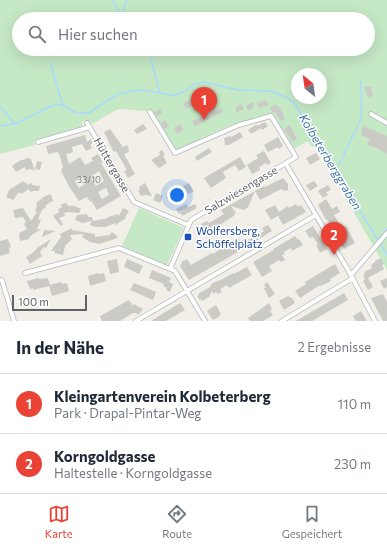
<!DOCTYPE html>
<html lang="de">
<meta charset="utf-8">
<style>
:root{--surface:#fff;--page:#f2f2f3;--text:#1f2937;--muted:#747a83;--line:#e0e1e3;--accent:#ea4335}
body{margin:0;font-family:Commissioner,sans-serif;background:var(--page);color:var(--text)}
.compass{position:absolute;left:291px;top:68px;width:36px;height:36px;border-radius:50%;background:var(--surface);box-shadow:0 4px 16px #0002;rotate:331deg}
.scale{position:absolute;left:12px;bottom:10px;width:75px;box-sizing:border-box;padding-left:4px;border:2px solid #5f6368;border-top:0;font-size:11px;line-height:14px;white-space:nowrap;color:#5f6368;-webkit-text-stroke:3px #fff;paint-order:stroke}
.you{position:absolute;left:177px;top:195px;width:14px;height:14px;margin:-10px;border:3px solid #fff;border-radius:50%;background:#1a73e8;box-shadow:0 0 0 6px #1a73e833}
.badge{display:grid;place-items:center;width:26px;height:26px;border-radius:50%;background:var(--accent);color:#fff;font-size:13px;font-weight:700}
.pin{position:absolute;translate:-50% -33px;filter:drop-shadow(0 1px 2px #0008)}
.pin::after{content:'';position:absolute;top:21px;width:14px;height:12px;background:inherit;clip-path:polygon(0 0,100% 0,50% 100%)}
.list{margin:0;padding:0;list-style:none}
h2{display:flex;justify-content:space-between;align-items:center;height:52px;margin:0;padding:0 16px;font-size:17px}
h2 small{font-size:13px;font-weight:400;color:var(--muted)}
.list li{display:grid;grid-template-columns:26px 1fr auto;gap:12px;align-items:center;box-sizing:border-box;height:60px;padding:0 16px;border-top:1px solid var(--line)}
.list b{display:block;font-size:15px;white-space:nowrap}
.list p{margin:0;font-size:13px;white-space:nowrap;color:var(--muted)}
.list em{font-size:13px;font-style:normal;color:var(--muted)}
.icon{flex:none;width:22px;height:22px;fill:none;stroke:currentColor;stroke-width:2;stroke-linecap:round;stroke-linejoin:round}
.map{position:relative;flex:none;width:387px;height:321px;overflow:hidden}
.search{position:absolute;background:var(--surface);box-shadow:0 4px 16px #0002;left:12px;right:12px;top:12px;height:44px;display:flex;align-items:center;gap:10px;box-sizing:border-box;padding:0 14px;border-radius:22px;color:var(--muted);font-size:15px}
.sheet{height:172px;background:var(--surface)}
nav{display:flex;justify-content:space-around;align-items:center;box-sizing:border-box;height:56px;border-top:1px solid var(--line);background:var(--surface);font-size:11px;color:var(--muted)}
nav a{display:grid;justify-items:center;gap:2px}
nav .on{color:var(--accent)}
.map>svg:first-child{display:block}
</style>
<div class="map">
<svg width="387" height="321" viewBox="0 0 387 321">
<rect width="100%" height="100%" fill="#f1efe8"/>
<path fill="#c5e8c5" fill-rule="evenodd" d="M 0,0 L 387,0 L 387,270 L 317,148 L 311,146 L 308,141 L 294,149 L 273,114 L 231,125 L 176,150 L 151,110 L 147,111 L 118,109 L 92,124 L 89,120 L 82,122 L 82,126 L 34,141 L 35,145 L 0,154 ZM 19,19 L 368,19 L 368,49 L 19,49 ZM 297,74 L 321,74 L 321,98 L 297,98 Z
M 139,208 L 184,228 L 167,265 L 122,246 Z"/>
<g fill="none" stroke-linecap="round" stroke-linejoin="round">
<path stroke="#aadaff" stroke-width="1.5" d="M 113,0 L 123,19
M 121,15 L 127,0
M 147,49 L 149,52 L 160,93
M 50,63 L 63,105
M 166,94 L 172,96 L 185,91 L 193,85 L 203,82 L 238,90 L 272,91 L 293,101 L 387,255
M 0,106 L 15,124
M 0,126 L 15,124 L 47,108 L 57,104 L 64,106 L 76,113 L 89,113 L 118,94 L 133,91 L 143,90 L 165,94
M 336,171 L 361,119 L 361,81
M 378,240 L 387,229"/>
</g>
<path fill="#cccac5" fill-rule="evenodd" d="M 371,86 L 373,96 L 368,97 L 364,87 Z
M 202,95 L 204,100 L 186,109 L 183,103 Z
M 266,100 L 269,105 L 259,108 L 257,103 Z
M 252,102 L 254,107 L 248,111 L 246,106 Z
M 241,104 L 244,109 L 237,112 L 235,108 Z
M 276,104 L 277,107 L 279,106 L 285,119 L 281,121 L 275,112 L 273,113 L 270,107 Z
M 221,108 L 223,112 L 195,126 L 192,121 Z
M 161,109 L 162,114 L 157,116 L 154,112 Z
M 165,120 L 169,126 L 164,129 L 161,123 Z
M 265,122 L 268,126 L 262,130 L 261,128 L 251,134 L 248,130 L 257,124 L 257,126 Z
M 143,124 L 147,129 L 137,134 L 134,130 Z
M 181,124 L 183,130 L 177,134 L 174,128 Z
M 290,125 L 297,139 L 293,142 L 284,129 Z
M 363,126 L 387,136 L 387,154 L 373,146 L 372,147 L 367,144 L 370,139 L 361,135 Z
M 110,129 L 123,147 L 127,145 L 129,149 L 128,150 L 129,152 L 124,154 L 135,174 L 128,178 L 124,171 L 127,170 L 116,151 L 114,152 L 113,151 L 104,132 Z
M 240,132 L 243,137 L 229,145 L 225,145 L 224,138 L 230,136 L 231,137 Z
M 85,135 L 87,142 L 91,139 L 93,143 L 90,145 L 92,148 L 86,151 L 82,144 L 72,147 L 73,152 L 66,154 L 69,164 L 80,157 L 85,165 L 93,161 L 91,158 L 98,154 L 103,162 L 101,163 L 121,196 L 97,210 L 90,199 L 91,203 L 87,197 L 79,201 L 70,188 L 61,171 L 63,167 L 59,153 L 57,152 L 48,154 L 46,146 ZM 99,171 L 104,181 L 96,186 L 90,177 ZM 82,176 L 86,183 L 79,188 L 75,181 ZM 106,188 L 109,195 L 102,199 L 98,192 Z
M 278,137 L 283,146 L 279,149 L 278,147 L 268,152 L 264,145 Z
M 209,148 L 212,152 L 197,161 L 195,157 Z
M 162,150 L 165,155 L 163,156 L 167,163 L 159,168 L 151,160 L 160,155 L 159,152 Z
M 264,151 L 271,163 L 267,165 L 266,163 L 259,167 L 260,170 L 252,174 L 247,165 L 258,158 L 256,155 Z
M 316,153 L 320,159 L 310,165 L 306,158 Z
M 240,157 L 246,167 L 239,171 L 235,165 L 223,172 L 226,178 L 211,188 L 204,178 Z
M 28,158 L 31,159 L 35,171 L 30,169 L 25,170 L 25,167 L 16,172 L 12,166 L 19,161 Z
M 37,161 L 42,162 L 40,170 L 35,169 Z
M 283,178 L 288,184 L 288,190 L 285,191 L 281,189 L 260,200 L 255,191 L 248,207 L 244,210 L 231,206 L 236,213 L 234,214 L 235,215 L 217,227 L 216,225 L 206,231 L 201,224 L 207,221 L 209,223 L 224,214 L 221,210 L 264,186 L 265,187 Z
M 23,181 L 24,183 L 26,182 L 27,185 L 32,183 L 32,185 L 40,186 L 39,191 L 34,191 L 30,192 L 29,189 L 21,194 L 19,192 L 13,200 L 6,197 L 9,190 Z
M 314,181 L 318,186 L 310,191 L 306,185 Z
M 145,183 L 152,196 L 144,195 L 141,196 L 138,191 L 140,189 L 139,187 Z
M 189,183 L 194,191 L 188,194 L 183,186 Z
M 328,185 L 331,190 L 326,192 L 328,195 L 323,198 L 318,191 Z
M 170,188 L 176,191 L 171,201 L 166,198 Z
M 156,193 L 163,196 L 160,203 L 153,200 Z
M 51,194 L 53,201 L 49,203 L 45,206 L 46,207 L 42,210 L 38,219 L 41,220 L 37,229 L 41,229 L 32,235 L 29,238 L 29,239 L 20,241 L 19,233 L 27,229 L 24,224 L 26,222 L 23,217 L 15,218 L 13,210 L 23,208 L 31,221 L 37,212 L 35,211 L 37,206 L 36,203 L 45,196 Z
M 326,199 L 332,209 L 337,206 L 340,212 L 334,215 L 342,228 L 346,226 L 355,243 L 344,249 L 327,219 L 326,220 L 318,205 Z
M 66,203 L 69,206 L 75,206 L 81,209 L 79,213 L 69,212 L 64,213 L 65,216 L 59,218 L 63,224 L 61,226 L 53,216 L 59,212 L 58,209 L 62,207 L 61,204 Z
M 186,204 L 188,207 L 195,204 L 197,208 L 182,216 L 181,213 L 179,214 L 176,209 Z
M 296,204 L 298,207 L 301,205 L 306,212 L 283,225 L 278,216 L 271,220 L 265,210 L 275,205 L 279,212 L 288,206 L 289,208 Z
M 123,208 L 129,211 L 125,217 L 126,218 L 114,226 L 116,223 L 105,227 L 96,227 L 90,225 L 92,221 L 82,223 L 75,220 L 77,215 L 87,214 L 88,217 L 92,217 L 93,221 L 108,218 L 108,217 L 118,214 L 119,216 Z
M 268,225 L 272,231 L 244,248 L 243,246 L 237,250 L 238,252 L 189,280 L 180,266 L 182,263 L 181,262 L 187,259 L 191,265 L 212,253 L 213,254 L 238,238 L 240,241 L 244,239 L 245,242 L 253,237 L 251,234 L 255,232 L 257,235 L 264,231 L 262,228 Z
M 313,226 L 327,249 L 320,253 L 316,245 L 318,244 L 313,237 L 310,238 L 305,231 Z
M 72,228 L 72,230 L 95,234 L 95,237 L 109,235 L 112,232 L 118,237 L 115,239 L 99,244 L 90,242 L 82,237 L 84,234 L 70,235 L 72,239 L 65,246 L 63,255 L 55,253 L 55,251 L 51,251 L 61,237 L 60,234 Z
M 44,230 L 56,231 L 42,237 Z
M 295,236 L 298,240 L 299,239 L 303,245 L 292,251 L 291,248 L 284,252 L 285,254 L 282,255 L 285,260 L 281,262 L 279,260 L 269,266 L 272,271 L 262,277 L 253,262 L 274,250 L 273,249 Z
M 8,239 L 11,247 L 9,248 L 10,253 L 0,256 L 0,241 Z
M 51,239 L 46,248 L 44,247 L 40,252 L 42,256 L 30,264 L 26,257 L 34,252 L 37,248 Z
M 381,258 L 384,264 L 382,265 L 384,269 L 368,278 L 373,287 L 368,290 L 363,281 L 365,280 L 363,275 L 365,274 L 364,272 L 372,268 L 371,265 L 375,262 L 375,261 Z
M 117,259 L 119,272 L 110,274 L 107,261 Z
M 127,259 L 143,266 L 139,274 L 124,267 Z
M 335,264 L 340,273 L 330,279 L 331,281 L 321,286 L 320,285 L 300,298 L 295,291 L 306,284 L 305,282 Z
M 247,267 L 252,275 L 229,288 L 227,285 L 220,289 L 222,292 L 218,294 L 216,292 L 214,294 L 212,291 L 209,297 L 202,301 L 201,299 L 200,300 L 197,296 L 199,295 L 198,294 L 210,287 L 212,284 L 212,283 L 221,280 L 233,273 L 234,274 Z
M 152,270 L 171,278 L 169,282 L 173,284 L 170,292 L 166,290 L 167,288 L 163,286 L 164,284 L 149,278 Z
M 98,273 L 98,274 L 104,273 L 106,281 L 90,286 L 88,276 Z
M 38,278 L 39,279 L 48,278 L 50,285 L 61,282 L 62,284 L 67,283 L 69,291 L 52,296 L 49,286 L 33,290 L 33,288 L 30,289 L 27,281 Z
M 387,278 L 387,287 L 384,289 L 380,281 Z
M 267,282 L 275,294 L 269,298 L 264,288 L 266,288 L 264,285 Z
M 134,283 L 156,292 L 153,300 L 130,290 Z
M 344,293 L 348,300 L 312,321 L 296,321 Z
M 383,294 L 387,302 L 387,321 L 383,321 L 371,298 Z
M 288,296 L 293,299 L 295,303 L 284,310 L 279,301 Z
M 129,300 L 133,306 L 134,304 L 143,309 L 140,313 L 138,315 L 136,313 L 133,313 L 120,321 L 102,321 L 100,316 Z
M 180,303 L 185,310 L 166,321 L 151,321 Z
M 269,303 L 272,309 L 270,311 L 273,315 L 263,321 L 250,321 L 248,318 Z
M 216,305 L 221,314 L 219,315 L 220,316 L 213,320 L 207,311 Z
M 361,311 L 367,321 L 356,321 L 353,316 Z"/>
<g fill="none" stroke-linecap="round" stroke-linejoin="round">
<g stroke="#b5b8bc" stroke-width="5.5">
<path id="minor" d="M 150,112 L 175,153 L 239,125 L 271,116 L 296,157 L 191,220 L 170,269
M 371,114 L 387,123
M 87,123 L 134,202 L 188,225
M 38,142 L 90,127
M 286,164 L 351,275 L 375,321
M 25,273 L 119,248 L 175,271 L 205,321
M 351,275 L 387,233
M 0,280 L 2,280 L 14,321
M 136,321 L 316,215
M 282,321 L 353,278"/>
</g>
<use href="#minor" stroke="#fff" stroke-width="4"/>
</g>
<rect fill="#1a4fb4" stroke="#fff" stroke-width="1.5" x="184" y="233" width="8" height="8" rx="2"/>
<g text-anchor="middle" stroke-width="3" stroke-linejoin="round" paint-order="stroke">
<g font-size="9" fill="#7a7d7f">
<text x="89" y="183">33/10</text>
</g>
<g font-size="11" fill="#5f6368" stroke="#fff">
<text transform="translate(112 165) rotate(60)" y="4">Hüttergasse</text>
<text transform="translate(241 190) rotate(-31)" y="4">Salzwiesengasse</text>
</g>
<g font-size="11" fill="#164399" stroke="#fff" text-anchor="start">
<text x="196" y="235">Wolfersberg,<tspan x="196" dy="13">Schöffelplatz</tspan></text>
</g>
<g font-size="12" font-style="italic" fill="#4174aa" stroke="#fff">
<text transform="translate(330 162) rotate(59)" y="4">Kolbeterberggraben</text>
</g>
</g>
</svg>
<svg class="compass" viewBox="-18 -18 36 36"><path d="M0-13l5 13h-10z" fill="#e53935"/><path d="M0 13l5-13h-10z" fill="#747a83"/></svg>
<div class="scale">100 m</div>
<div class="you"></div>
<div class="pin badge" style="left:204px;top:120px">1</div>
<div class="pin badge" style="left:334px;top:255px">2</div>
<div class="search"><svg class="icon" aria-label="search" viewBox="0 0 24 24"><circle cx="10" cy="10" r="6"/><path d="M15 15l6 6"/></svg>Hier suchen</div>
</div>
<section class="sheet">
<h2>In der Nähe<small>2 Ergebnisse</small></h2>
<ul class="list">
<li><span class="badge">1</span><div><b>Kleingartenverein Kolbeterberg</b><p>Park · Drapal-Pintar-Weg</p></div><em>110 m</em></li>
<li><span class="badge">2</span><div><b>Korngoldgasse</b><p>Haltestelle · Korngoldgasse</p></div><em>230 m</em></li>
</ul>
</section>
<nav>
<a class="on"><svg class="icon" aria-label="map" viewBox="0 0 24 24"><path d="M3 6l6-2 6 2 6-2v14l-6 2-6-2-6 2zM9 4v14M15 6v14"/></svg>Karte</a>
<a><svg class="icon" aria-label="directions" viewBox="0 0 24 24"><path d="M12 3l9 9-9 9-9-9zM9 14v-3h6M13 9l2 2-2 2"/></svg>Route</a>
<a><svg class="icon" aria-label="saved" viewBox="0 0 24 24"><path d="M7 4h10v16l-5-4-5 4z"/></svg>Gespeichert</a>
</nav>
